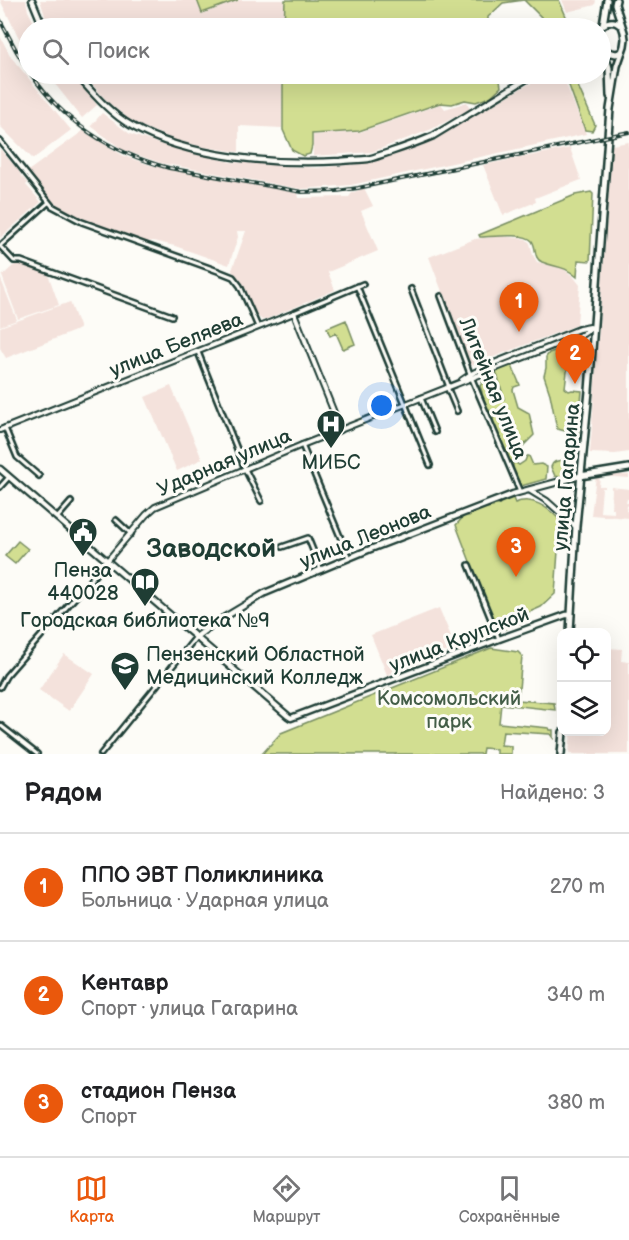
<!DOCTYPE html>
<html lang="ru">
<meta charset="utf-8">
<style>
:root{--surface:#fff;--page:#f6f6f6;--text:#202124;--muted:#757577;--line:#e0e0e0;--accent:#ea580c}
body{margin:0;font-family:"Balsamiq Sans",sans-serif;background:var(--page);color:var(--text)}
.controls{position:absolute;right:18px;bottom:18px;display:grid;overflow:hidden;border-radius:12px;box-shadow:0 6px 24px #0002}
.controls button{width:54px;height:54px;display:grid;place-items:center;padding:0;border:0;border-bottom:2px solid var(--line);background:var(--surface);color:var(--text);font:30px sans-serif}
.you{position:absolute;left:382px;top:406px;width:21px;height:21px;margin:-15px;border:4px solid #fff;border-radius:50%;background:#1a73e8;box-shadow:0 0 0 9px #1a73e833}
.badge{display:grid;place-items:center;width:39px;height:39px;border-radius:50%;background:var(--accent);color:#fff;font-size:20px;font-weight:700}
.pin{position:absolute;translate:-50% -50px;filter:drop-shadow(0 2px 3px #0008)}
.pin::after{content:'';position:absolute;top:32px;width:21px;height:18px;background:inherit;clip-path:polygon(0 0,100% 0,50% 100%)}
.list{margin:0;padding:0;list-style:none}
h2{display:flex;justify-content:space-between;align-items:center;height:78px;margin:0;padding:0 24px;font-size:26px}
h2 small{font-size:20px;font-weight:400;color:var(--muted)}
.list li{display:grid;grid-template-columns:39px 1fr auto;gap:18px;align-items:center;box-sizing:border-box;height:108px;padding:0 24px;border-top:2px solid var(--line)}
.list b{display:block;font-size:22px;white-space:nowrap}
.list p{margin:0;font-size:20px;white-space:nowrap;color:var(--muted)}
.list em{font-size:20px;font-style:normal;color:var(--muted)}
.icon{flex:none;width:33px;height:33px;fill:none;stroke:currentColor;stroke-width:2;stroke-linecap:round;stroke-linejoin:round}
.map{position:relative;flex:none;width:629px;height:754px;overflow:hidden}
.search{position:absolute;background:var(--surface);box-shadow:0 6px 24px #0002;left:18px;right:18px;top:18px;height:66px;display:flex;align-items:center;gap:15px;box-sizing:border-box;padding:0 21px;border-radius:33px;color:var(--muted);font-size:22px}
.sheet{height:402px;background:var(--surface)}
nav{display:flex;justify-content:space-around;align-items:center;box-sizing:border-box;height:84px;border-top:2px solid var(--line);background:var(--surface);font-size:16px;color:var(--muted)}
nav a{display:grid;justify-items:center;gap:3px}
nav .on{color:var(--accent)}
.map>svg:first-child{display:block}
</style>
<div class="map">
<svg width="629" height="754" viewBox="0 0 629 754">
<rect width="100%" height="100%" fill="#fdfcf7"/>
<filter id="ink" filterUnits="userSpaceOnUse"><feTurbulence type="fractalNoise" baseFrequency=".0167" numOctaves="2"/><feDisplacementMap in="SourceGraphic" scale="12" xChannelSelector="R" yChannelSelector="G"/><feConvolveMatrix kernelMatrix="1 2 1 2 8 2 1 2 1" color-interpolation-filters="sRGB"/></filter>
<g filter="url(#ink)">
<path fill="#f4e2dc" d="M 0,0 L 26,0 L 28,11 L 37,28 L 28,28 L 28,49 L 18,36 Z
M 40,0 L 196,0 L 202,14 L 240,0 L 284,0 L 284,28 L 51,28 L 47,22 Z
M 562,0 L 596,0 L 595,5 L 567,12 Z
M 0,36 L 11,57 L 71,130 L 33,159 L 0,126 Z
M 47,74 L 71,74 L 97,105 L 82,118 Z
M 83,74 L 283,74 L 282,128 L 239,126 L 239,152 L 204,147 L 175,140 L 134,123 L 109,103 Z
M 562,74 L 586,134 L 351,185 L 301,189 L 161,163 L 123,150 L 91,126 L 102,113 L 130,134 L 168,147 L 230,162 L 317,168 L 369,163 L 421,146 L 529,84 Z
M 467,102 L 470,109 L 432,129 L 372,152 L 313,156 L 313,135 L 360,132 L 441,104 L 445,109 Z
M 83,131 L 124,156 L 150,165 L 298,193 L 299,198 L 349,197 L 352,193 L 364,188 L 373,206 L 361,211 L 378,251 L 328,272 L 335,290 L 267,319 L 262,320 L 255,314 L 242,284 L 239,278 L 233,273 L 232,270 L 246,231 L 237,231 L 238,237 L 229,265 L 175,246 L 153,241 L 146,242 L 79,217 L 53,202 L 28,171 Z
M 629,142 L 629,452 L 615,454 L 590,453 L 612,145 Z
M 570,148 L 581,180 L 535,198 L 536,202 L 503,215 L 483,165 Z
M 0,149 L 19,171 L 21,176 L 28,183 L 26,185 L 41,202 L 0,238 Z
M 501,236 L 526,239 L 530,243 L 533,255 L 537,262 L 562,268 L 573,276 L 580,285 L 577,325 L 470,366 L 429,257 L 475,239 Z
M 20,263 L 48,274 L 59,305 L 18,319 L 2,276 L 13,266 Z
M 0,277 L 17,320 L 0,326 Z
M 70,302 L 80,329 L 6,358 L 0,348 L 0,327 Z
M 171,386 L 202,459 L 177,471 L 145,397 Z
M 605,474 L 629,475 L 629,478 L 600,476 L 599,486 L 605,486 L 605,488 L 602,488 L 600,512 L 614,513 L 614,509 L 611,509 L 612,489 L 611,489 L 611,487 L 629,489 L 629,499 L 627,499 L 626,503 L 629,503 L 629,505 L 627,506 L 626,511 L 629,512 L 629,518 L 591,515 L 596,476 Z
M 439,608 L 456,648 L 387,675 L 371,635 Z
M 607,648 L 622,649 L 621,661 L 629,662 L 629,754 L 569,754 L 571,732 L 606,732 Z
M 64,654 L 94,674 L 69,711 L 39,690 Z"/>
<path fill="#d2de91" stroke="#788e62" stroke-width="1.5" d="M 197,0 L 238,0 L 202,13 Z
M 285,0 L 524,0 L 503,3 L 488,17 L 488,28 L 284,28 Z
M 524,0 L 559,0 L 571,28 L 547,28 L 543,19 Z
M 283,74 L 499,74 L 501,87 L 490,97 L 476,102 L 465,100 L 452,104 L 440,103 L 359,131 L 312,134 L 312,146 L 310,154 L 303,156 L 292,150 L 283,130 Z
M 568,76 L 574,77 L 595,125 L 592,131 L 585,130 L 567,80 Z
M 591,192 L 593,194 L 590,261 L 578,260 L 577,277 C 563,265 557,268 542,262 C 533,258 537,248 532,241 C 525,232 490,237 480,237 L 479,235 L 575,195 Z
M 346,320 L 355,344 L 343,349 L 336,333 L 330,336 L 327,328 Z
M 577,344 L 582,345 C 585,349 586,355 583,358 L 572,355 L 569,356 L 565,388 L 569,391 L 572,390 L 582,391 L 578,436 L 567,435 L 565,431 L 557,429 L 550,394 L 544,376 L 546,368 L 546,357 L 549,353 L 571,345 Z
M 509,364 L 512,366 L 520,385 L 514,387 L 513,390 L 518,407 L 529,413 L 534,435 L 523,446 L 522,451 L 515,457 L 516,463 L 519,465 L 525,461 L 527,456 L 529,456 L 533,465 L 541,464 L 547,467 L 546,479 L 521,486 L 518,485 L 513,469 L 513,462 L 508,459 L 492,422 L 496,412 L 489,413 L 481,396 L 482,392 L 480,386 L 485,378 L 485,375 L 489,373 L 490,376 L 493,376 L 494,378 L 486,382 L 485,384 L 492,403 L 504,399 L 504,398 L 496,371 Z
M 565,460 L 570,461 C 575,473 566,479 555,476 L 551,467 C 553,460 558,461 565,460 Z
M 512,496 L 515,503 C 532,496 547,507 559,519 L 560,522 L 555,594 L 541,607 L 525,614 L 527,620 L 497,632 L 456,525 L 465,515 L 469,516 C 473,511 487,507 493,507 L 494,505 L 499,505 L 501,501 L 505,501 Z
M 18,541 L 28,549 L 15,564 L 5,556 Z
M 491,648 L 518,652 L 522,656 L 518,700 L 554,703 L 555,710 L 501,704 L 499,723 L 549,728 L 550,730 L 553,730 L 553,738 L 550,734 L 503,731 L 501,745 L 511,746 L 511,754 L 496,754 L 496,749 L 483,748 L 482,754 L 262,754 L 281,733 Z"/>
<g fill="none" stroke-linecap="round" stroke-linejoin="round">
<g stroke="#1f3d34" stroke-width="8">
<path id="minor" d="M 0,141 L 52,206 L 82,222 L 218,271 L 233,277 L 240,286 L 258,327
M 0,246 L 14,261 L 21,261 L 172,316
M 0,246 L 48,203
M 357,286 L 430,465
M 411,289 L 449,387
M 441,296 L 472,379 L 520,492
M 294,313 L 363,284
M 198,352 L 245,469 L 261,501
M 447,387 L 457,411
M 421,398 L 435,432
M 5,428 L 17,457 L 39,476
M 302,445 L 349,558
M 0,487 L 9,477
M 57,518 L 71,502
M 116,520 L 131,534
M 282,547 L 308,538 L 321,570
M 469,565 L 499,639
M 0,687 L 6,676 L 107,561
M 0,725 L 37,754
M 101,754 L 196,637"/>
</g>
<g stroke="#1f3d34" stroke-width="8">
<path id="tertiary" d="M 462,380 L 471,374 L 489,365 L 579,329 L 590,327
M 0,430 L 294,313 L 341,430
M 529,490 L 547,501 L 575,526
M 107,561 L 146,515 L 155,507 L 302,445 L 583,334 L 593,327"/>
</g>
<g stroke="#1f3d34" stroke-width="9">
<path id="secondary" d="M 32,0 L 39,17 L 45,28
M 76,74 C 93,93 109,113 132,126 C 187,158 279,165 341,161 C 350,160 360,160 368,159 C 376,157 383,154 390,152 C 405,147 419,142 433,136 L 535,74
M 0,469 L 288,716 L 291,718 L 499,639 L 566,615 L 571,615
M 196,637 L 215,623 L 265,593 L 368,550 L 513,494 L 580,476"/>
</g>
<g stroke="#1f3d34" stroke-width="10">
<path id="primary" d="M 603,25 C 609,21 614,20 620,25
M 600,28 L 603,25 L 607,0
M 600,43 L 604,51 L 609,68 L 610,96
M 604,51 L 616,54 L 622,52
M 580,476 L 629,468
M 570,632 L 576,526 L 589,391 L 610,109 L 617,66 L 624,46 L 625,39 L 624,32 L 615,4 L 616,0
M 561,754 L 563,732"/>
</g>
<use href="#minor" stroke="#fdfcf7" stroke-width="3"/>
<use href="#tertiary" stroke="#fdfcf7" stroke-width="4"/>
<use href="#secondary" stroke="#fdfcf7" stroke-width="4.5"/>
<use href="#primary" stroke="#fdfcf7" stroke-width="5"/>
<g stroke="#1f3d34" stroke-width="4">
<path id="rail" d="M 0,20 L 17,52 L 28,70
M 31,74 C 64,123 113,153 169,168 L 302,192 L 337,191 L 358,188 L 629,132"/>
</g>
<use href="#rail" stroke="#fdfcf7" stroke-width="1.5" stroke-dasharray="4.5" stroke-linecap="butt"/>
</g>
</g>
<defs>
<g id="hospital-pin" transform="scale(1.5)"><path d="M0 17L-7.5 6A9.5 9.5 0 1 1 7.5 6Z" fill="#1f3d34" stroke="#fdfcf7"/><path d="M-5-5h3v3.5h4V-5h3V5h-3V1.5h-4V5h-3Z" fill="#fff"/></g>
<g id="civic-pin" transform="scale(1.5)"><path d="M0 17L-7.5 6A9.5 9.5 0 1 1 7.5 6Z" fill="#1f3d34" stroke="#fdfcf7"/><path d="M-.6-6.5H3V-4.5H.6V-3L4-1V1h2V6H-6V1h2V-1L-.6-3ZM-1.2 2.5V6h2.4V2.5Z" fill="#fff"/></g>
<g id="library-pin" transform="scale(1.5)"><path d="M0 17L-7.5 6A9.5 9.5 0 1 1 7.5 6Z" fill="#1f3d34" stroke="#fdfcf7"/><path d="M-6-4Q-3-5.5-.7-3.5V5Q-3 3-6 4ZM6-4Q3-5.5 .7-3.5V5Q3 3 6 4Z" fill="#fff"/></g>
<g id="university-pin" transform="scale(1.5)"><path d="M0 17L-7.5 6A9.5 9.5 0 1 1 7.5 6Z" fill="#1f3d34" stroke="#fdfcf7"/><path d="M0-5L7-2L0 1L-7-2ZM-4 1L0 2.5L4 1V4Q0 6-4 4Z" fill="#fff"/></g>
</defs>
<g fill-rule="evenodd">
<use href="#hospital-pin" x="331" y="424"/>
<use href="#civic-pin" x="83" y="532"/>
<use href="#library-pin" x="145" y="582"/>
<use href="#university-pin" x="125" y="666"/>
</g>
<g text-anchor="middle" stroke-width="6" stroke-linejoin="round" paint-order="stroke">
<g font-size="20" fill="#1f3d34" stroke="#fdfcf7">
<text transform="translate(176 344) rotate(-22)" y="7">улица Беляева</text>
<text transform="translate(494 388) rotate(68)" y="7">Литейная улица</text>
<text transform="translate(224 462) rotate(-23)" y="7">Ударная улица</text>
<text transform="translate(566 477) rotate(-85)" y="7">улица Гагарина</text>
<text transform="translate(365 536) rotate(-22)" y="7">улица Леонова</text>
<text transform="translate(459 639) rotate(-21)" y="7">улица Крупской</text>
</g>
<g font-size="20" fill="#1f3d34" stroke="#fdfcf7">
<text x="331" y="469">МИБС</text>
<text x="83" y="577">Пенза<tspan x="83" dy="23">440028</tspan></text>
<text x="145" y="627">Городская библиотека №9</text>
<text x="146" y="661" text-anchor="start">Пензенский Областной<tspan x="146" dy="23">Медицинский Колледж</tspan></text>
</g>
<g font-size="20" fill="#435d47" stroke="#fdfcf7">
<text x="449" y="705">Комсомольский<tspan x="449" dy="23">парк</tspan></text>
</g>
<g font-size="26" font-weight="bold" fill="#1f3d34" stroke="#fdfcf7">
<text x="211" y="557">Заводской</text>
</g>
</g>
</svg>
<div class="controls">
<button><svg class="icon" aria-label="locate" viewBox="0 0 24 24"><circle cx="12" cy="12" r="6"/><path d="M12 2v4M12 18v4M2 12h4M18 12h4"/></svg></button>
<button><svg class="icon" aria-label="layers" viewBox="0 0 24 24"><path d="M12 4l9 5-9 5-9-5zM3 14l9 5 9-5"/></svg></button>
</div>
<div class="you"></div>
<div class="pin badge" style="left:519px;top:332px">1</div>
<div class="pin badge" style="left:575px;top:384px">2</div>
<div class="pin badge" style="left:516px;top:577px">3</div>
<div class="search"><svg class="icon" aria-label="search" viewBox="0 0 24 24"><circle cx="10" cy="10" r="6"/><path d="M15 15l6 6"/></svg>Поиск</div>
</div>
<section class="sheet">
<h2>Рядом<small>Найдено: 3</small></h2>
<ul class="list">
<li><span class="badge">1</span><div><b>ППО ЭВТ Поликлиника</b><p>Больница · Ударная улица</p></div><em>270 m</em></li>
<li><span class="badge">2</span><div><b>Кентавр</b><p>Спорт · улица Гагарина</p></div><em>340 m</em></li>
<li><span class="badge">3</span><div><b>стадион Пенза</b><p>Спорт</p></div><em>380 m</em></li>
</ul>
</section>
<nav>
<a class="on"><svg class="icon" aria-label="map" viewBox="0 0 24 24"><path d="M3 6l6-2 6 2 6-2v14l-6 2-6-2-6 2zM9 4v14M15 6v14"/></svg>Карта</a>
<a><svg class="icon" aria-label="directions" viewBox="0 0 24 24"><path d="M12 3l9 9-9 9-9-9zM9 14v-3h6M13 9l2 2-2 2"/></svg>Маршрут</a>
<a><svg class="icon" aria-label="saved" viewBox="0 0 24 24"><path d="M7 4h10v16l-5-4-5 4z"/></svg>Сохранённые</a>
</nav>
